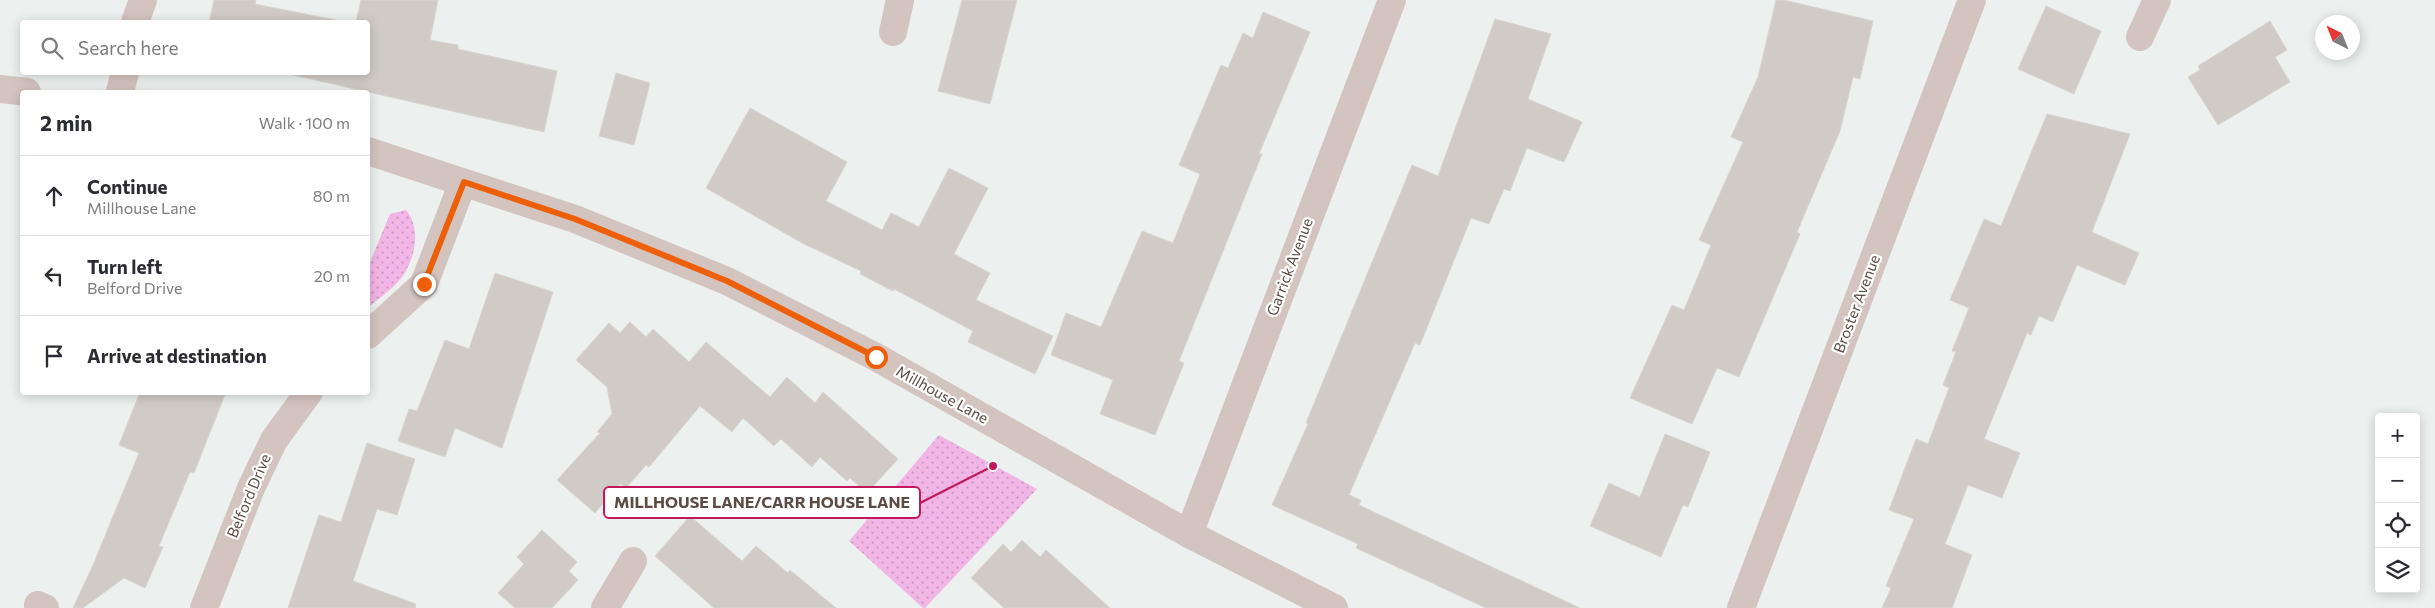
<!DOCTYPE html>
<meta charset="utf-8">
<style>
:root{--surface:#fff;--page:#f7f7f7;--text:#2b2b33;--muted:#7c7c81;--line:#e1e1e2}
body{margin:0;font-family:Commissioner,sans-serif;background:var(--page);color:var(--text)}
.controls{position:absolute;right:15px;bottom:15px;display:grid;overflow:hidden;border-radius:5px;box-shadow:0 2px 12px #0003}
.controls button{width:45px;height:45px;display:grid;place-items:center;padding:0;border:0;border-bottom:1px solid var(--line);background:var(--surface);color:var(--text);font:25px sans-serif}
.compass{position:absolute;left:2315px;top:15px;width:45px;height:45px;border-radius:50%;background:var(--surface);box-shadow:0 2px 12px #0003;rotate:317deg}
.stop{position:absolute;width:15px;height:15px;margin:-11px;border:4px solid #ed5f09;border-radius:50%;background:#fff}
.stop.end{background:#ed5f09;border-color:#fff;box-shadow:0 1px 5px #0008}
.list{margin:0;padding:0;list-style:none}
h2{display:flex;justify-content:space-between;align-items:center;height:65px;margin:0;padding:0 20px;font-size:21px}
h2 small{font-size:16px;font-weight:400;color:var(--muted)}
.list li{display:grid;grid-template-columns:32px 1fr auto;gap:15px;align-items:center;box-sizing:border-box;height:80px;padding:0 20px;border-top:1px solid var(--line)}
.list b{display:block;font-size:19px;white-space:nowrap}
.list p{margin:0;font-size:16px;white-space:nowrap;color:var(--muted)}
.list em{font-size:16px;font-style:normal;color:var(--muted)}
.icon{flex:none;width:28px;height:28px;fill:none;stroke:currentColor;stroke-width:2;stroke-linecap:round;stroke-linejoin:round}
.map{position:relative;flex:none;width:2435px;height:608px;overflow:hidden}
.search{position:absolute;background:var(--surface);box-shadow:0 2px 12px #0003;left:20px;top:20px;width:350px;height:55px;display:flex;align-items:center;gap:12px;box-sizing:border-box;padding:0 18px;border-radius:5px;color:var(--muted);font-size:19px}
.panel{position:absolute;background:var(--surface);box-shadow:0 2px 12px #0003;left:20px;top:90px;width:350px;height:305px;border-radius:5px}
.map>svg:first-child{display:block}
</style>
<div class="map">
<svg width="2435" height="608" viewBox="0 0 2435 608">
<defs>
<pattern id="grass-dots" width="8" height="8" patternUnits="userSpaceOnUse" patternTransform="scale(1.25)"><rect width="8" height="8" fill="#f2b6e6"/><path d="M2 2h.1M6 6h.1" fill="none" stroke="#c796bc" stroke-width="1.8" stroke-linecap="round"/></pattern>
</defs>
<rect width="100%" height="100%" fill="#ecf0ef"/>
<path fill="url(#grass-dots)" d="M 406,210 C 423,230 414,264 398,282 C 389,292 377,299 368,308 L 368,267 L 390,214 Z
M 939,435 L 1037,489 L 925,608 L 923,608 L 849,541 Z"/>
<path fill="#d0cbc6" stroke="#d9d5d0" d="M 214,0 L 256,0 L 255,4 L 346,22 L 209,22 Z
M 361,0 L 438,0 L 430,40 L 458,45 L 458,49 L 557,71 L 544,132 L 280,72 L 368,72 L 368,22 L 356,22 Z
M 962,0 L 1017,0 L 990,104 L 938,91 Z
M 1776,0 L 1784,0 L 1873,21 L 1860,79 L 1853,77 L 1840,131 L 1797,232 L 1800,234 L 1739,377 L 1717,368 L 1692,424 L 1630,398 L 1672,305 L 1684,310 L 1711,245 L 1699,240 L 1743,142 L 1731,137 L 1758,77 Z
M 2046,6 L 2101,31 L 2074,94 L 2018,69 Z
M 1263,12 L 1310,32 L 1259,154 L 1262,154 L 1179,361 L 1184,363 L 1155,435 L 1100,414 L 1113,380 L 1051,355 L 1066,313 L 1101,327 L 1142,231 L 1173,243 L 1200,174 L 1179,165 L 1221,65 L 1228,68 L 1243,33 L 1253,38 Z
M 1495,19 L 1551,34 L 1528,99 L 1582,122 L 1564,162 L 1527,148 L 1510,191 L 1504,189 L 1489,224 L 1471,218 L 1420,345 L 1415,343 L 1349,495 L 1361,500 L 1359,505 L 1580,608 L 1486,608 L 1356,548 L 1358,544 L 1272,505 L 1308,424 L 1306,423 L 1412,165 L 1438,176 Z
M 2270,21 L 2287,50 L 2275,57 L 2290,82 L 2218,125 L 2188,77 L 2200,70 L 2198,66 Z
M 616,73 L 650,83 L 634,145 L 599,136 Z
M 750,108 L 847,162 L 826,201 L 882,230 L 891,213 L 919,227 L 949,168 L 988,188 L 954,254 L 990,273 L 976,300 L 1053,336 L 1035,374 L 968,342 L 973,331 L 894,289 L 893,291 L 860,274 L 861,271 L 802,243 L 706,188 Z
M 2047,114 L 2130,134 L 2092,232 L 2139,253 L 2125,285 L 2077,265 L 2053,322 L 2039,316 L 2031,335 L 2027,333 L 1984,439 L 2020,453 L 2002,498 L 1968,485 L 1945,544 L 1972,555 L 1952,608 L 1882,608 L 1891,588 L 1886,586 L 1914,519 L 1889,510 L 1916,439 L 1928,444 L 1949,388 L 1943,385 L 1956,352 L 1952,351 L 1969,308 L 1950,300 L 1984,219 L 2001,226 Z
M 495,273 L 553,292 L 502,448 L 455,428 L 445,457 L 398,441 L 409,409 L 417,411 L 445,340 L 469,349 Z
M 630,322 L 646,337 L 653,329 L 689,362 L 706,342 L 770,397 L 787,377 L 815,403 L 823,392 L 898,459 L 867,493 L 850,478 L 847,481 L 820,457 L 812,467 L 781,439 L 774,446 L 743,418 L 732,432 L 700,406 L 649,467 L 646,465 L 626,488 L 620,484 L 595,513 L 557,480 L 600,433 L 597,432 L 612,414 L 607,387 L 576,360 L 609,323 L 620,333 Z
M 140,392 L 226,392 L 194,473 L 190,472 L 159,546 L 163,547 L 145,588 L 124,578 L 83,608 L 73,608 L 93,565 L 139,453 L 119,445 Z
M 1665,434 L 1710,452 L 1688,507 L 1683,505 L 1661,557 L 1590,526 L 1609,483 L 1640,497 Z
M 367,443 L 415,459 L 397,515 L 377,509 L 353,581 L 416,604 L 415,608 L 288,608 L 319,515 L 341,522 Z
M 690,516 L 742,561 L 756,546 L 788,573 L 790,570 L 836,608 L 714,608 L 655,556 Z
M 542,530 L 577,562 L 569,571 L 578,580 L 552,608 L 515,608 L 498,593 L 524,564 L 517,557 Z
M 1022,540 L 1040,557 L 1046,550 L 1110,608 L 1004,608 L 971,578 L 1003,544 L 1011,552 Z"/>
<g fill="none" stroke-linecap="round" stroke-linejoin="round">
<path stroke="#d4c4bf" stroke-width="28" d="M 135,22 L 143,0
M 893,32 L 900,0
M 2140,37 L 2157,0
M 0,89 L 27,92
M 120,92 L 125,72
M 368,151 L 575,219 L 727,281 L 876,357 L 1189,534 L 1334,608
M 368,335 L 424,284 L 463,182
M 1189,534 L 1392,0
M 38,605 L 45,608
M 204,608 L 251,488 L 274,440 L 309,392
M 605,608 L 633,561
M 1741,608 L 1972,0"/>
</g>
<g fill="none" stroke-linecap="round" stroke-linejoin="round">
<path stroke="#ed5f09" stroke-width="6" d="M 424,284 L 464,182 L 575,219 L 727,281 L 876,357"/>
</g>
<g text-anchor="middle" stroke-width="4.5" stroke-linejoin="round" paint-order="stroke">
<g font-size="15" fill="#5c4b44" stroke="#fff">
<text transform="translate(1290 267) rotate(-69)" y="5">Garrick Avenue</text>
<text transform="translate(1857 304) rotate(-69)" y="5">Broster Avenue</text>
<text transform="translate(942 395) rotate(29)" y="5">Millhouse Lane</text>
<text transform="translate(249 496) rotate(-67)" y="5">Belford Drive</text>
</g>
</g>
<path fill="none" stroke="#c2185b" stroke-width="2" d="M993 466L920 503"/>
<circle fill="#c2185b" stroke="#fff" stroke-width="2" cx="993" cy="466" r="5"/>
<rect fill="#fff" stroke="#c2185b" stroke-width="2" x="604" y="487" width="316" height="31" rx="5"/>
<g font-size="16" text-anchor="middle" font-weight="bold" fill="#5c4b44">
<text x="762" y="508">MILLHOUSE LANE/CARR HOUSE LANE</text>
</g>
</svg>
<div class="controls">
<button>+</button>
<button>−</button>
<button><svg class="icon" aria-label="locate" viewBox="0 0 24 24"><circle cx="12" cy="12" r="6"/><path d="M12 2v4M12 18v4M2 12h4M18 12h4"/></svg></button>
<button><svg class="icon" aria-label="layers" viewBox="0 0 24 24"><path d="M12 4l9 5-9 5-9-5zM3 14l9 5 9-5"/></svg></button>
</div>
<svg class="compass" viewBox="-18 -18 36 36"><path d="M0-13l5 13h-10z" fill="#e53935"/><path d="M0 13l5-13h-10z" fill="#7c7c81"/></svg>
<div class="stop" style="left:876px;top:357px"></div>
<div class="stop end" style="left:424px;top:284px"></div>
<div class="search"><svg class="icon" aria-label="search" viewBox="0 0 24 24"><circle cx="10" cy="10" r="6"/><path d="M15 15l6 6"/></svg>Search here</div>
<section class="panel">
<h2>2 min<small>Walk · 100 m</small></h2>
<ul class="list">
<li><svg class="icon" aria-label="ahead" viewBox="0 0 24 24"><path d="M12 20V5M6 11l6-6 6 6"/></svg><div><b>Continue</b><p>Millhouse Lane</p></div><em>80 m</em></li>
<li><svg class="icon" aria-label="left" viewBox="0 0 24 24"><path d="M17 20v-9H6M10 6l-5 5 5 5"/></svg><div><b>Turn left</b><p>Belford Drive</p></div><em>20 m</em></li>
<li><svg class="icon" aria-label="arrive" viewBox="0 0 24 24"><path d="M6 21V4h12l-3 4 3 4H6"/></svg><div><b>Arrive at destination</b></div></li>
</ul>
</section>
</div>
